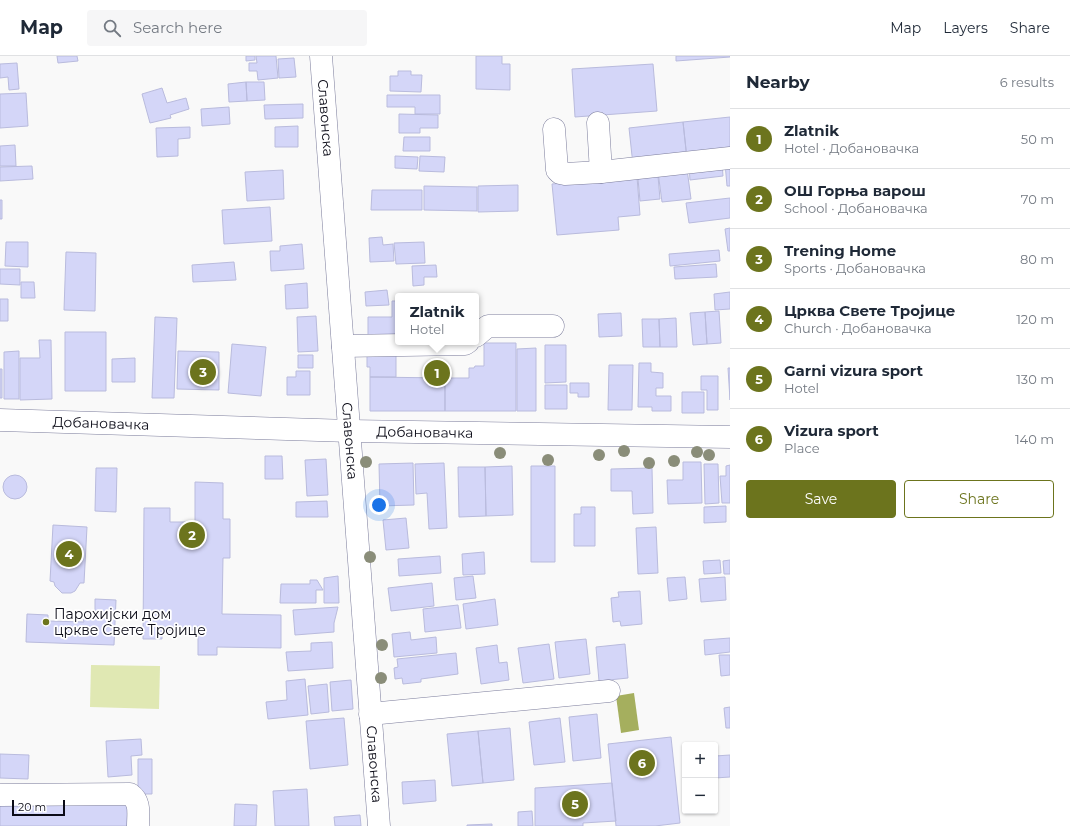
<!DOCTYPE html>
<meta charset="utf-8">
<style>
:root{--surface:#fff;--page:#f6f6f7;--text:#1f2937;--muted:#747a83;--line:#e0e1e3;--accent:#6c741d}
body{margin:0;font-family:Montserrat,sans-serif;background:var(--page);color:var(--text)}
.controls{position:absolute;right:12px;bottom:12px;display:grid;overflow:hidden;border-radius:4px;box-shadow:0 1px 3px #0004}
.controls button{width:36px;height:36px;display:grid;place-items:center;padding:0;border:0;border-bottom:1px solid var(--line);background:var(--surface);color:var(--text);font:20px sans-serif}
.scale{position:absolute;left:12px;bottom:10px;width:53px;box-sizing:border-box;padding-left:4px;border:2px solid #0b0b17;border-top:0;font-size:11px;line-height:14px;white-space:nowrap;color:#0b0b17;-webkit-text-stroke:3px #fff;paint-order:stroke}
.you{position:absolute;left:379px;top:449px;width:14px;height:14px;margin:-10px;border:3px solid #fff;border-radius:50%;background:#1a73e8;box-shadow:0 0 0 6px #1a73e833}
.badge{display:grid;place-items:center;width:26px;height:26px;border-radius:50%;background:var(--accent);color:#fff;font-size:13px;font-weight:700}
.pin{position:absolute;translate:-50% -50%;border:2px solid #fff;box-shadow:0 1px 4px #0006}
.popup{position:absolute;left:395px;top:237px;width:84px;height:52px;box-sizing:border-box;display:grid;place-content:center;border-radius:4px;background:var(--surface);filter:drop-shadow(0 1px 3px #0005);font-size:13px;white-space:nowrap;color:var(--muted)}
.popup b{font-size:15px;color:var(--text)}
.popup::after{content:'';position:absolute;left:50%;top:100%;margin-left:-8px;border:8px solid transparent;border-top-color:var(--surface)}
.list{margin:0;padding:0;list-style:none}
h2{display:flex;justify-content:space-between;align-items:center;height:52px;margin:0;padding:0 16px;font-size:17px}
h2 small{font-size:13px;font-weight:400;color:var(--muted)}
.list li{display:grid;grid-template-columns:26px 1fr auto;gap:12px;align-items:center;box-sizing:border-box;height:60px;padding:0 16px;border-top:1px solid var(--line)}
.list b{display:block;font-size:15px;white-space:nowrap}
.list p{margin:0;font-size:13px;white-space:nowrap;color:var(--muted)}
.list em{font-size:13px;font-style:normal;color:var(--muted)}
.actions{display:flex;gap:8px;padding:12px 16px}
.actions a{flex:1;padding:9px 0;border:1px solid var(--accent);border-radius:4px;text-align:center;font-size:14px;color:var(--accent)}
.actions .main{background:var(--accent);color:#fff}
.icon{flex:none;width:22px;height:22px;fill:none;stroke:currentColor;stroke-width:2;stroke-linecap:round;stroke-linejoin:round}
.map{position:relative;flex:none;width:730px;height:770px;overflow:hidden}
header{display:flex;align-items:center;gap:24px;box-sizing:border-box;height:56px;padding:0 20px;background:var(--surface);border-bottom:1px solid var(--line)}
header strong{font-size:19px}
nav{display:flex;gap:22px;margin-inline-start:auto;font-size:14px}
.search{width:280px;height:36px;background:var(--page);display:flex;align-items:center;gap:10px;box-sizing:border-box;padding:0 14px;border-radius:4px;color:var(--muted);font-size:15px}
main{display:flex}
aside{flex:1;background:var(--surface)}
.map>svg:first-child{display:block}
</style>
<header>
<strong>Map</strong>
<div class="search"><svg class="icon" aria-label="search" viewBox="0 0 24 24"><circle cx="10" cy="10" r="6"/><path d="M15 15l6 6"/></svg>Search here</div>
<nav><a>Map</a><a>Layers</a><a>Share</a></nav>
</header>
<main>
<div class="map">
<svg width="730" height="770" viewBox="0 0 730 770">
<rect width="100%" height="100%" fill="#f9f9f9"/>
<path fill="#e0e8b3" d="M 91,609 L 160,610 L 159,653 L 90,651 Z"/>
<path fill="#a5af5e" d="M 634,637 L 639,674 L 621,677 L 616,640 Z"/>
<path fill="#d4d6f8" stroke="#b9bbdd" d="M 57,0 L 77,0 L 78,5 L 58,7 Z
M 246,0 L 255,0 L 255,4 L 246,5 Z
M 256,0 L 276,0 L 278,22 L 258,24 L 257,15 L 249,15 L 249,7 L 257,7 Z
M 476,0 L 502,0 L 502,8 L 510,8 L 510,34 L 476,33 Z
M 676,0 L 730,0 L 730,1 L 676,5 Z
M 294,2 L 296,21 L 279,22 L 278,3 Z
M 17,7 L 19,33 L 9,34 L 8,21 L 0,22 L 0,8 Z
M 653,8 L 657,55 L 575,61 L 572,13 Z
M 398,15 L 411,15 L 411,19 L 422,19 L 421,36 L 390,35 L 390,20 L 398,20 Z
M 246,26 L 247,45 L 229,46 L 228,28 Z
M 246,26 L 264,26 L 265,44 L 247,45 Z
M 162,32 L 167,47 L 186,42 L 189,53 L 170,59 L 171,62 L 150,67 L 142,38 Z
M 26,37 L 28,70 L 0,72 L 0,38 Z
M 387,39 L 440,39 L 440,58 L 415,58 L 415,51 L 387,51 Z
M 303,48 L 303,62 L 265,63 L 264,49 Z
M 229,51 L 230,68 L 202,70 L 201,53 Z
M 399,58 L 438,59 L 438,72 L 420,72 L 420,77 L 399,77 Z
M 730,61 L 730,98 L 687,103 L 683,66 Z
M 683,66 L 687,103 L 633,109 L 629,72 Z
M 298,70 L 298,91 L 275,91 L 275,71 Z
M 190,71 L 190,82 L 178,83 L 178,100 L 157,101 L 156,72 Z
M 404,81 L 430,81 L 430,95 L 403,95 Z
M 15,89 L 16,110 L 0,110 L 0,90 Z
M 395,100 L 418,101 L 417,113 L 395,112 Z
M 420,100 L 445,101 L 444,116 L 419,115 Z
M 722,107 L 723,120 L 690,124 L 689,110 Z
M 725,107 L 730,107 L 730,130 L 727,130 Z
M 32,110 L 33,123 L 0,125 L 0,111 Z
M 687,113 L 691,143 L 662,146 L 658,116 Z
M 283,114 L 284,143 L 247,145 L 245,116 Z
M 658,120 L 660,143 L 640,145 L 638,123 Z
M 637,121 L 640,159 L 618,161 L 619,174 L 557,179 L 552,128 Z
M 518,129 L 518,155 L 478,156 L 478,130 Z
M 424,130 L 477,131 L 477,155 L 424,154 Z
M 372,134 L 422,134 L 422,154 L 371,154 Z
M 730,142 L 730,162 L 689,167 L 686,147 Z
M 0,144 L 2,144 L 2,163 L 0,163 Z
M 270,151 L 272,185 L 224,188 L 222,154 Z
M 730,172 L 730,195 L 728,195 L 725,173 Z
M 382,181 L 383,189 L 393,188 L 394,205 L 370,206 L 369,182 Z
M 6,186 L 28,186 L 28,211 L 5,210 Z
M 424,186 L 425,207 L 396,208 L 394,187 Z
M 302,188 L 304,213 L 271,215 L 270,195 L 280,195 L 280,190 Z
M 719,194 L 720,205 L 670,210 L 669,198 Z
M 66,196 L 96,197 L 95,255 L 64,254 Z
M 234,206 L 236,224 L 193,226 L 192,209 Z
M 716,208 L 717,221 L 675,223 L 674,211 Z
M 436,209 L 437,221 L 424,221 L 424,229 L 413,230 L 412,210 Z
M 0,213 L 20,213 L 20,229 L 0,228 Z
M 21,226 L 34,226 L 35,242 L 21,242 Z
M 307,227 L 308,252 L 286,253 L 285,229 Z
M 387,234 L 389,249 L 366,250 L 365,236 Z
M 730,236 L 730,253 L 715,254 L 714,238 Z
M 0,243 L 8,243 L 8,265 L 0,265 Z
M 392,245 L 398,245 L 398,282 L 368,282 L 368,261 L 392,261 Z
M 719,255 L 721,287 L 707,288 L 705,256 Z
M 705,256 L 707,288 L 693,289 L 690,257 Z
M 621,257 L 622,280 L 599,281 L 598,258 Z
M 316,260 L 318,295 L 298,296 L 297,261 Z
M 155,261 L 177,262 L 174,342 L 152,342 Z
M 676,262 L 677,291 L 660,291 L 659,263 Z
M 642,263 L 659,263 L 660,291 L 643,291 Z
M 65,276 L 106,276 L 106,335 L 65,335 Z
M 39,284 L 51,284 L 52,343 L 20,344 L 20,302 L 40,302 Z
M 484,287 L 516,287 L 516,355 L 445,355 L 445,322 L 469,322 L 469,312 L 474,312 L 475,310 L 484,310 Z
M 232,288 L 266,291 L 261,340 L 228,337 Z
M 545,289 L 566,289 L 566,326 L 545,327 Z
M 536,292 L 536,355 L 517,355 L 517,293 Z
M 367,294 L 396,299 L 396,321 L 370,321 L 370,311 L 367,311 Z
M 19,295 L 19,343 L 4,343 L 4,296 Z
M 178,295 L 219,296 L 219,334 L 177,333 Z
M 298,299 L 313,299 L 313,312 L 298,312 Z
M 135,302 L 135,326 L 112,326 L 112,303 Z
M 639,307 L 651,307 L 651,316 L 663,317 L 663,332 L 656,332 L 656,340 L 671,340 L 671,355 L 652,355 L 652,351 L 638,351 Z
M 609,309 L 633,309 L 632,354 L 608,354 Z
M 728,312 L 730,312 L 730,344 Z
M 0,313 L 2,313 L 2,342 L 0,342 Z
M 296,315 L 310,315 L 310,339 L 287,339 L 287,321 L 296,321 Z
M 701,320 L 718,320 L 718,354 L 707,354 L 707,334 L 701,334 Z
M 370,321 L 445,322 L 445,355 L 370,355 Z
M 570,327 L 589,327 L 589,341 L 578,341 L 578,337 L 570,337 Z
M 545,329 L 567,329 L 567,353 L 545,353 Z
M 682,336 L 704,336 L 704,357 L 682,357 Z
M 265,400 L 282,400 L 283,423 L 265,423 Z
M 326,403 L 328,439 L 307,440 L 305,404 Z
M 683,406 L 701,406 L 702,447 L 668,448 L 667,424 L 683,424 Z
M 413,407 L 414,449 L 380,450 L 379,408 Z
M 444,407 L 447,472 L 429,473 L 427,437 L 416,438 L 415,408 Z
M 704,408 L 718,408 L 719,447 L 705,448 Z
M 730,409 L 730,447 L 722,447 L 720,420 L 726,420 L 726,410 Z
M 512,410 L 513,459 L 486,460 L 485,411 Z
M 531,410 L 555,410 L 555,506 L 531,506 Z
M 458,411 L 485,411 L 486,460 L 459,461 Z
M 96,412 L 117,412 L 116,456 L 95,455 Z
M 652,412 L 653,457 L 633,458 L 632,435 L 611,435 L 611,413 Z
M3 431a12 12 0 1 1 24 0a12 12 0 1 1-24 0Z
M 195,426 L 223,427 L 223,463 L 230,463 L 230,502 L 223,502 L 222,558 L 281,559 L 281,592 L 217,591 L 217,599 L 198,599 L 198,574 L 162,574 L 162,583 L 143,583 L 144,452 L 170,452 L 170,466 L 195,466 Z
M 327,445 L 328,461 L 296,461 L 296,446 Z
M 726,450 L 726,466 L 704,467 L 704,451 Z
M 581,451 L 595,451 L 595,490 L 574,490 L 574,458 L 581,458 Z
M 406,462 L 409,492 L 386,494 L 383,464 Z
M 53,469 L 87,471 L 84,527 L 80,527 L 75,535 L 71,537 L 62,537 L 55,530 L 54,526 L 50,525 Z
M 656,471 L 658,517 L 638,518 L 636,472 Z
M 484,496 L 485,518 L 463,519 L 462,498 Z
M 440,500 L 441,517 L 399,520 L 398,503 Z
M 720,504 L 721,517 L 704,518 L 703,505 Z
M 730,504 L 730,518 L 724,518 L 723,505 Z
M 338,520 L 339,547 L 324,547 L 324,522 Z
M 473,520 L 476,542 L 456,544 L 454,522 Z
M 685,521 L 687,543 L 669,545 L 667,522 Z
M 725,521 L 726,544 L 701,546 L 699,523 Z
M 310,524 L 317,524 L 323,534 L 316,534 L 316,547 L 280,547 L 281,528 L 310,528 Z
M 432,527 L 434,550 L 391,555 L 388,532 Z
M 640,535 L 642,568 L 621,570 L 620,565 L 613,566 L 611,542 L 619,541 L 618,536 Z
M 95,543 L 116,544 L 114,589 L 26,586 L 27,558 L 48,559 L 48,565 L 84,566 L 83,563 L 95,563 Z
M 495,543 L 498,569 L 466,573 L 463,548 Z
M 458,549 L 461,572 L 425,576 L 423,553 Z
M 338,551 L 334,567 L 334,576 L 295,579 L 293,554 Z
M 410,576 L 411,584 L 436,581 L 437,597 L 394,601 L 392,578 Z
M 730,582 L 730,596 L 705,599 L 704,584 Z
M 586,583 L 590,618 L 559,622 L 555,586 Z
M 332,586 L 333,612 L 288,615 L 286,596 L 311,595 L 311,587 Z
M 549,588 L 554,623 L 523,627 L 518,592 Z
M 625,588 L 628,622 L 599,625 L 596,591 Z
M 497,589 L 499,607 L 507,606 L 509,624 L 481,628 L 476,592 Z
M 456,597 L 458,618 L 421,623 L 421,626 L 403,628 L 402,622 L 395,623 L 394,612 L 398,611 L 397,603 Z
M 719,599 L 730,599 L 730,619 L 721,620 Z
M 305,623 L 308,659 L 268,663 L 266,646 L 287,644 L 286,625 Z
M 351,624 L 353,653 L 332,655 L 330,626 Z
M 327,628 L 329,656 L 311,658 L 308,630 Z
M 730,651 L 730,672 L 726,672 L 724,652 Z
M 597,658 L 601,702 L 573,705 L 569,661 Z
M 344,662 L 348,709 L 310,713 L 306,665 Z
M 560,662 L 565,706 L 534,709 L 529,666 Z
M 510,672 L 514,724 L 483,727 L 478,675 Z
M 478,675 L 483,727 L 452,730 L 447,678 Z
M 671,681 L 680,767 L 655,770 L 616,770 L 608,688 Z
M 141,683 L 142,699 L 131,700 L 132,719 L 108,721 L 106,685 Z
M 0,698 L 29,699 L 28,723 L 0,722 Z
M 730,699 L 730,721 L 715,722 L 715,700 Z
M 138,703 L 152,703 L 152,738 L 138,738 Z
M 435,724 L 436,745 L 403,748 L 402,726 Z
M 612,727 L 616,765 L 583,767 L 583,770 L 535,770 L 535,732 Z
M 307,733 L 309,770 L 275,770 L 273,735 Z
M 130,744 L 130,770 L 0,770 L 0,747 Z
M 235,748 L 257,749 L 256,770 L 234,770 Z
M 532,755 L 533,770 L 518,770 L 518,756 Z
M 360,759 L 361,770 L 335,770 L 334,761 Z
M 492,768 L 492,770 L 467,770 L 467,769 Z"/>
<g fill="none" stroke-linecap="round" stroke-linejoin="round">
<g stroke="#7c7d9c" stroke-width="23">
<g id="minor">
<path id="s1" d="M 321,0 L 379,770"/>
<path d="M 598,67 L 601,116"/>
<path d="M 554,73 L 557,114 L 560,117 L 565,118 L 601,116 L 730,102"/>
<path d="M 476,280 L 488,270 L 553,270"/>
<path d="M 343,290 L 465,288 L 468,286"/>
<path id="s2" d="M 0,364 L 350,375 L 730,381"/>
<path d="M 370,658 L 609,635"/>
<path d="M 0,739 L 130,738 C 141,746 138,757 138,770"/>
</g>
</g>
<use href="#minor" stroke="#fff" stroke-width="22"/>
</g>
<g fill="#8a8d79">
<circle cx="624" cy="395" r="6"/>
<circle cx="697" cy="396" r="6"/>
<circle cx="500" cy="397" r="6"/>
<circle cx="599" cy="399" r="6"/>
<circle cx="709" cy="399" r="6"/>
<circle cx="548" cy="404" r="6"/>
<circle cx="674" cy="405" r="6"/>
<circle cx="366" cy="406" r="6"/>
<circle cx="649" cy="407" r="6"/>
<circle cx="370" cy="501" r="6"/>
<circle cx="382" cy="589" r="6"/>
<circle cx="381" cy="622" r="6"/>
</g>
<circle fill="#6c741d" stroke="#fff" stroke-width="1.5" cx="46" cy="566" r="4"/>
<g text-anchor="middle" stroke-width="3.5" stroke-linejoin="round" paint-order="stroke">
<g font-size="14" fill="#0b0b17" stroke="#fff">
<text dy="5" stroke="none"><textPath href="#s1" startOffset="62">Славонска</textPath></text>
<text dy="5" stroke="none"><textPath href="#s2" startOffset="101">Добановачка</textPath></text>
<text dy="5" stroke="none"><textPath href="#s2" startOffset="425">Добановачка</textPath></text>
<text dy="5" stroke="none"><textPath href="#s1" startOffset="386">Славонска</textPath></text>
<text dy="5" stroke="none"><textPath href="#s1" startOffset="710">Славонска</textPath></text>
</g>
<g font-size="14" fill="#0b0b17" stroke="#fff" text-anchor="start">
<text x="54" y="563">Парохијски дом<tspan x="54" dy="16">цркве Свете Тројице</tspan></text>
</g>
</g>
</svg>
<div class="controls">
<button>+</button>
<button>−</button>
</div>
<div class="scale">20 m</div>
<div class="you"></div>
<div class="pin badge" style="left:437px;top:317px">1</div>
<div class="popup"><b>Zlatnik</b>Hotel</div>
<div class="pin badge" style="left:192px;top:479px">2</div>
<div class="pin badge" style="left:203px;top:316px">3</div>
<div class="pin badge" style="left:69px;top:498px">4</div>
<div class="pin badge" style="left:575px;top:748px">5</div>
<div class="pin badge" style="left:642px;top:707px">6</div>
</div>
<aside>
<h2>Nearby<small>6 results</small></h2>
<ul class="list">
<li><span class="badge">1</span><div><b>Zlatnik</b><p>Hotel · Добановачка</p></div><em>50 m</em></li>
<li><span class="badge">2</span><div><b>ОШ Горња варош</b><p>School · Добановачка</p></div><em>70 m</em></li>
<li><span class="badge">3</span><div><b>Trening Home</b><p>Sports · Добановачка</p></div><em>80 m</em></li>
<li><span class="badge">4</span><div><b>Црква Свете Тројице</b><p>Church · Добановачка</p></div><em>120 m</em></li>
<li><span class="badge">5</span><div><b>Garni vizura sport</b><p>Hotel</p></div><em>130 m</em></li>
<li><span class="badge">6</span><div><b>Vizura sport</b><p>Place</p></div><em>140 m</em></li>
</ul>
<div class="actions"><a class="main">Save</a><a>Share</a></div>
</aside>
</main>
